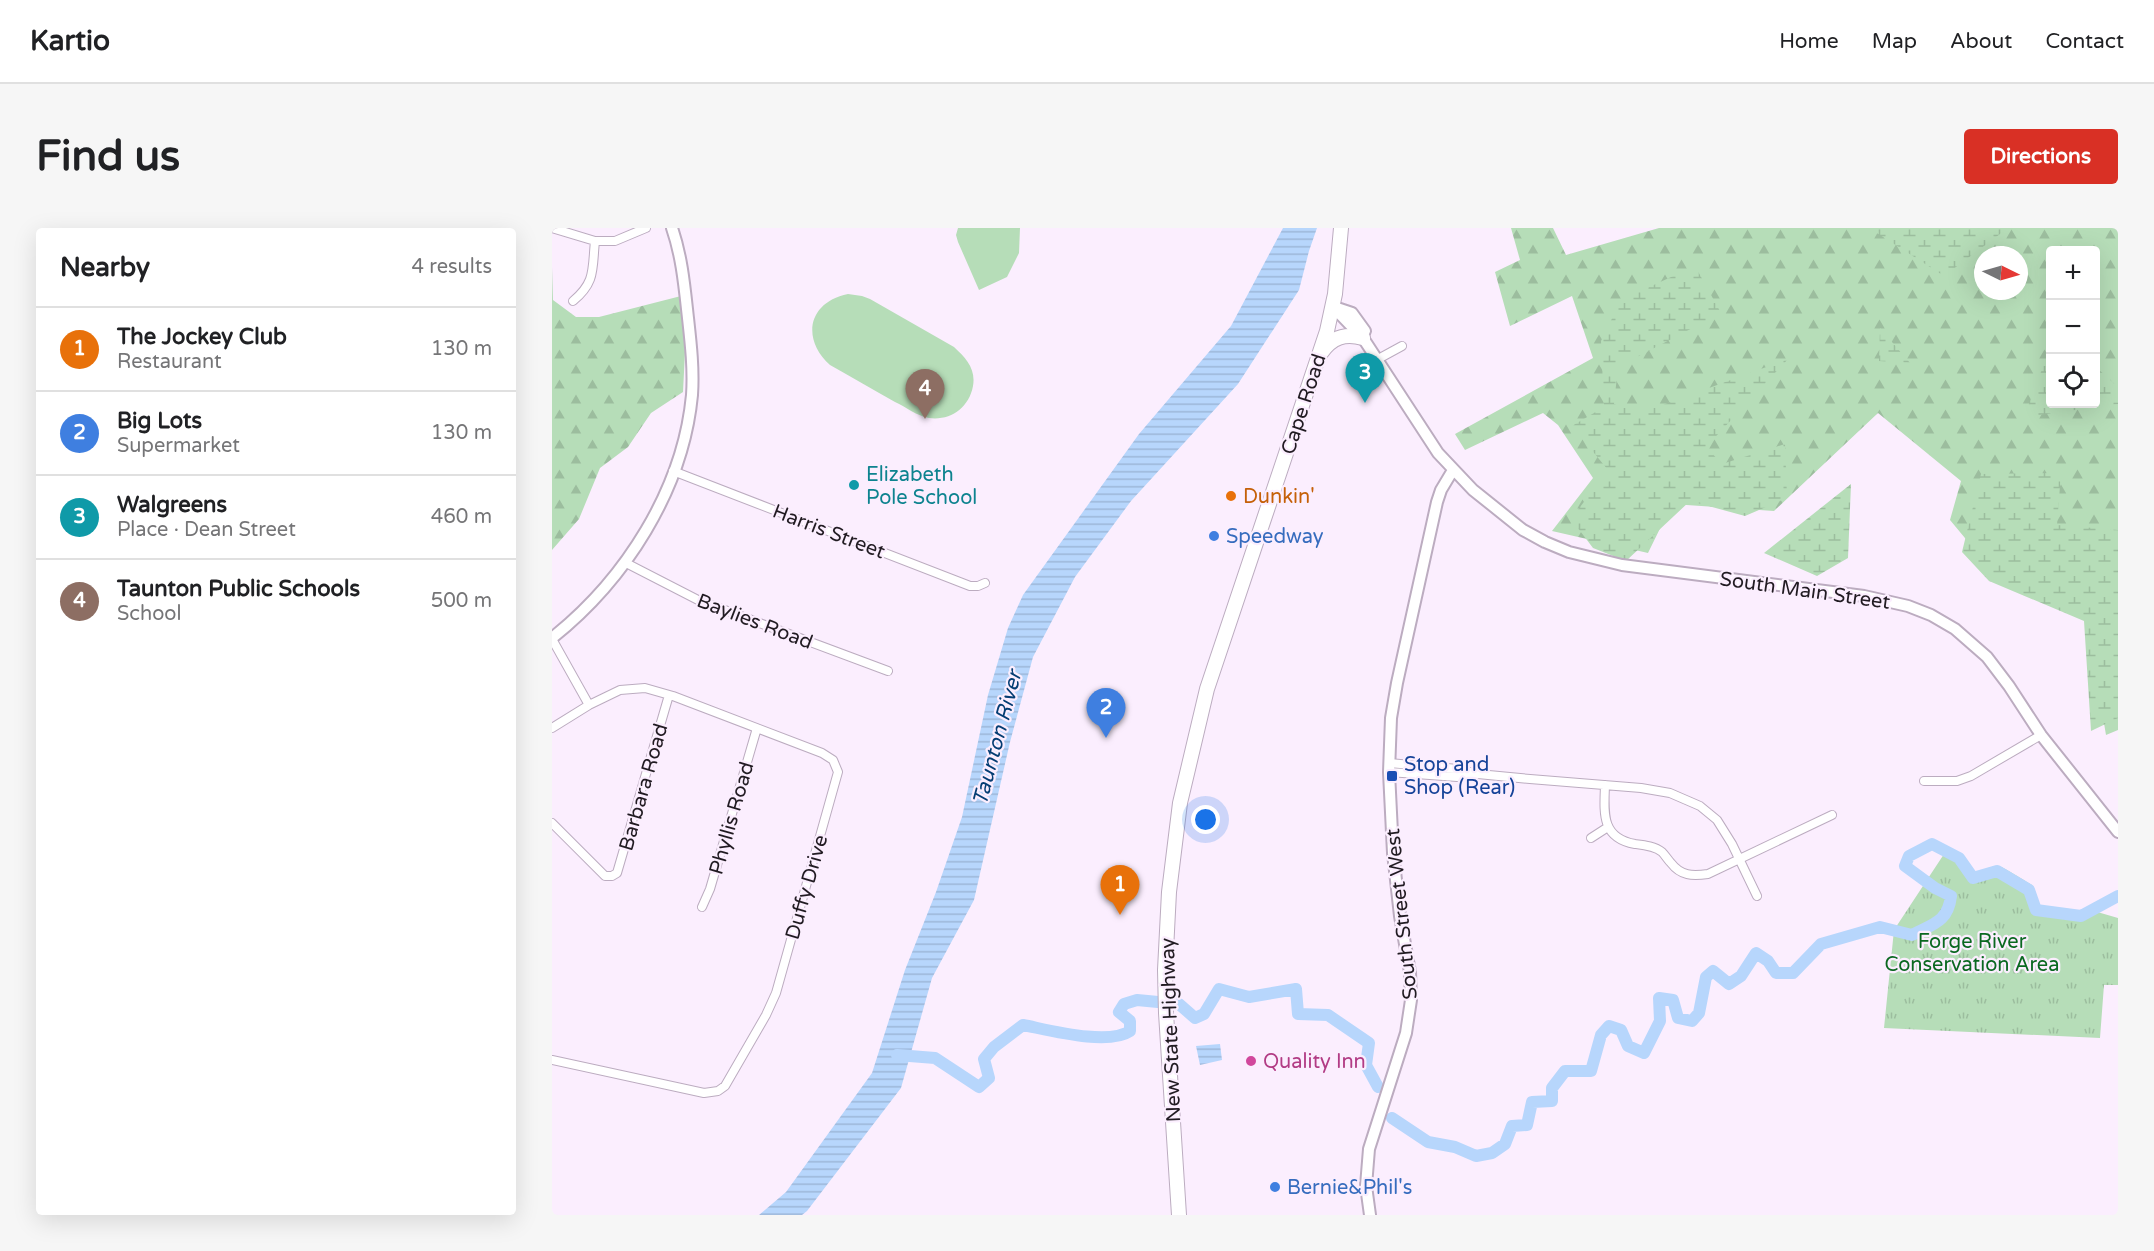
<!DOCTYPE html>
<meta charset="utf-8">
<style>
:root{--surface:#fff;--page:#f6f6f6;--text:#202124;--muted:#757577;--line:#e0e0e0;--accent:#d93025}
body{margin:0;font-family:"Varela Round",sans-serif;background:var(--page);color:var(--text)}
.controls{position:absolute;right:18px;top:18px;display:grid;overflow:hidden;border-radius:6px;box-shadow:0 6px 24px #0002}
.controls button{width:54px;height:54px;display:grid;place-items:center;padding:0;border:0;border-bottom:2px solid var(--line);background:var(--surface);color:var(--text);font:30px sans-serif}
.compass{position:absolute;left:1422px;top:18px;width:54px;height:54px;border-radius:50%;background:var(--surface);box-shadow:0 6px 24px #0002;rotate:95deg}
.you{position:absolute;left:654px;top:592px;width:21px;height:21px;margin:-15px;border:4px solid #fff;border-radius:50%;background:#1a73e8;box-shadow:0 0 0 9px #1a73e833}
.badge{display:grid;place-items:center;width:39px;height:39px;border-radius:50%;background:var(--accent);color:#fff;font-size:20px;font-weight:700}
.pin{position:absolute;translate:-50% -50px;filter:drop-shadow(0 2px 3px #0008)}
.pin::after{content:'';position:absolute;top:32px;width:21px;height:18px;background:inherit;clip-path:polygon(0 0,100% 0,50% 100%)}
.list{margin:0;padding:0;list-style:none}
h2{display:flex;justify-content:space-between;align-items:center;height:78px;margin:0;padding:0 24px;font-size:26px}
h2 small{font-size:20px;font-weight:400;color:var(--muted)}
.list li{display:grid;grid-template-columns:39px 1fr auto;gap:18px;align-items:center;box-sizing:border-box;height:84px;padding:0 24px;border-top:2px solid var(--line)}
.list b{display:block;font-size:22px;white-space:nowrap}
.list p{margin:0;font-size:20px;white-space:nowrap;color:var(--muted)}
.list em{font-size:20px;font-style:normal;color:var(--muted)}
.icon{flex:none;width:33px;height:33px;fill:none;stroke:currentColor;stroke-width:2;stroke-linecap:round;stroke-linejoin:round}
.map{position:relative;flex:none;width:1566px;height:987px;overflow:hidden;border-radius:6px}
header{display:flex;align-items:center;gap:36px;box-sizing:border-box;height:84px;padding:0 30px;background:var(--surface);border-bottom:2px solid var(--line)}
header strong{font-size:28px}
nav{display:flex;gap:33px;margin-inline-start:auto;font-size:21px}
.intro{display:flex;align-items:center;justify-content:space-between;box-sizing:border-box;height:144px;padding:0 36px}
h1{margin:0;font-size:42px}
.button{padding:15px 27px;border-radius:6px;background:var(--accent);color:#fff;font-size:21px;font-weight:700}
main{display:flex;gap:36px;padding:0 36px}
aside{flex:1;background:var(--surface);border-radius:6px;box-shadow:0 6px 24px #0002}
.map>svg:first-child{display:block}
</style>
<header>
<strong>Kartio</strong>
<nav><a>Home</a><a>Map</a><a>About</a><a>Contact</a></nav>
</header>
<div class="intro"><h1>Find us</h1><a class="button">Directions</a></div>
<main>
<aside>
<h2>Nearby<small>4 results</small></h2>
<ul class="list">
<li><span class="badge" style="background:#e8710a">1</span><div><b>The Jockey Club</b><p>Restaurant</p></div><em>130 m</em></li>
<li><span class="badge" style="background:#3f7fe0">2</span><div><b>Big Lots</b><p>Supermarket</p></div><em>130 m</em></li>
<li><span class="badge" style="background:#0f9aa8">3</span><div><b>Walgreens</b><p>Place · Dean Street</p></div><em>460 m</em></li>
<li><span class="badge" style="background:#8d6e63">4</span><div><b>Taunton Public Schools</b><p>School</p></div><em>500 m</em></li>
</ul>
</aside>
<div class="map">
<svg width="1566" height="987" viewBox="0 0 1566 987">
<defs>
<pattern id="forest-firs" width="22" height="20" patternUnits="userSpaceOnUse" patternTransform="scale(1.5)"><rect width="22" height="20" fill="#b6ddb8"/><path d="M5 1l3.5 6h-7zM16 11l3.5 6h-7z" fill="#9cbd9e"/></pattern>
<pattern id="wetland-marsh" width="20" height="14" patternUnits="userSpaceOnUse" patternTransform="scale(1.5)"><rect width="20" height="14" fill="#b6ddb8"/><path d="M1 5h8M5 5V1M11 12h8M15 12V8" fill="none" stroke="#9cbd9e"/></pattern>
<pattern id="park-tufts" width="24" height="20" patternUnits="userSpaceOnUse" patternTransform="scale(1.5)"><rect width="24" height="20" fill="#b6ddb8"/><path d="M3 7l-1-3M5 7V3M7 7l1-3M15 17l-1-3M17 17v-4M19 17l1-3" fill="none" stroke="#9cbd9e"/></pattern>
<pattern id="water-rules" width="6" height="5" patternUnits="userSpaceOnUse" patternTransform="scale(1.5)"><rect width="6" height="5" fill="#b7d6fc"/><path d="M0 2.5h6" fill="none" stroke="#9db7d8"/></pattern>
</defs>
<rect width="100%" height="100%" fill="#fbeefe"/>
<path fill="url(#forest-firs)" fill-rule="evenodd" d="M 959,0 L 1001,0 L 1014,27 L 1107,0 L 1566,0 L 1566,502 L 1554,507 L 1533,383 L 1442,345 L 1398,292 L 1409,253 L 1326,185 L 1222,283 L 1120,276 L 1096,325 L 1000,303 L 1041,250 L 1006,197 L 991,185 L 913,222 L 903,206 L 1041,130 L 1020,68 L 958,98 L 943,44 L 968,32 ZM 1498,22 L 1544,22 L 1544,176 L 1498,176 ZM 1431,27 L 1467,27 L 1467,63 L 1431,63 Z
M 0,39 L 1,72 L 24,89 L 47,89 L 129,68 L 133,124 L 131,164 L 99,185 L 76,219 L 48,240 L 27,291 L 0,322 Z"/>
<path fill="url(#wetland-marsh)" d="M 1317,0 L 1456,0 L 1392,48 Z
M 1143,38 L 1169,85 L 1066,139 L 1062,176 L 1105,179 L 1236,131 L 1154,219 L 1170,236 L 1233,216 L 1235,270 L 1193,288 L 1138,273 L 1074,333 L 1041,320 L 1019,291 L 1056,242 L 1020,198 L 1052,179 L 1049,113 L 1069,72 Z
M 1328,100 L 1358,135 L 1327,133 Z
M 1498,120 L 1498,176 L 1544,176 L 1544,139 L 1566,159 L 1566,176 L 1472,189 Z
M 1509,245 L 1505,297 L 1566,302 L 1566,490 L 1539,503 L 1532,393 L 1437,353 L 1410,324 L 1429,246 Z
M 1299,256 L 1296,330 L 1265,348 L 1212,325 Z"/>
<path fill="url(#park-tufts)" d="M 1394,623 L 1403,626 L 1418,645 L 1422,646 C 1429,644 1438,638 1446,638 C 1450,638 1475,654 1480,657 L 1482,677 C 1491,681 1498,680 1507,682 C 1517,685 1525,689 1535,681 L 1566,690 L 1566,757 L 1552,757 L 1548,810 L 1332,800 L 1342,702 Z"/>
<path fill="#b6ddb8" d="M 406,0 L 468,0 L 467,25 L 455,49 L 427,62 L 406,14 L 404,7 Z
M 296,66 L 310,68 L 318,71 L 402,119 C 414,130 424,141 421,158 C 417,180 398,193 377,190 C 365,188 354,179 343,174 C 321,162 300,149 278,137 C 249,111 256,74 296,66 Z"/>
<path fill="url(#water-rules)" d="M 731,0 L 765,0 L 757,23 L 747,62 L 686,156 L 579,273 L 523,349 L 481,429 L 458,514 L 422,672 L 380,750 L 349,860 L 255,983 L 250,987 L 207,987 L 234,964 L 320,845 L 353,742 L 384,664 L 410,589 L 436,467 L 456,400 L 471,367 L 587,206 L 679,98 Z
M 668,816 L 670,832 L 648,837 L 644,818 Z"/>
<g fill="none" stroke-linecap="round" stroke-linejoin="round">
<path stroke="#b7d6fc" stroke-width="12" d="M 345,827 L 383,830 L 427,859 L 437,850 L 432,831 L 442,819 L 471,797 C 497,802 556,818 578,803 L 578,793 L 567,784 L 572,776 L 585,772 L 627,776 L 643,790 L 652,786 L 667,761 L 697,769 L 744,761 L 746,786 L 776,787 L 817,815 L 814,837 L 826,859
M 840,890 L 876,914 L 903,919 L 924,928 L 940,925 L 953,916 L 960,898 L 975,897 L 980,874 L 1000,873 L 1000,860 L 1013,843 L 1039,843 L 1049,807 L 1057,798 L 1069,802 L 1076,818 L 1092,825 L 1108,793 L 1107,770 L 1121,772 L 1126,790 L 1140,793 L 1147,785 L 1154,749 L 1161,743 L 1177,756 L 1189,748 L 1204,725 L 1216,733 L 1224,745 L 1241,745 L 1269,716 L 1328,699 L 1360,707 C 1381,696 1396,694 1399,668 L 1383,660 L 1353,638 L 1357,628 L 1380,616 L 1407,630 L 1421,650 L 1445,643 L 1477,662 L 1484,682 L 1529,688 L 1566,668"/>
<g stroke="#bcacc0" stroke-width="10">
<path id="street" d="M 0,0 L 43,13 L 63,13 L 94,0
M 21,73 C 44,54 40,41 43,13
M 828,130 L 850,118
M 121,243 L 418,358 L 426,358 L 433,355
M 74,335 L 146,372 L 336,443
M 0,411 L 37,477
M 0,500 L 37,477 L 68,462 L 93,460 L 121,468 L 270,525 L 281,532 L 286,544 L 224,765 L 214,787 L 173,858 L 166,863 L 152,865 L 0,832
M 837,535 L 906,541 L 926,546 L 978,551 L 1089,560 L 1118,565 L 1148,578 L 1165,592 L 1180,616 L 1205,668
M 837,544 L 905,549 L 924,546
M 1372,553 L 1405,553 L 1419,548 L 1489,507
M 1053,557 C 1052,585 1049,610 1083,616 C 1092,617 1103,618 1110,624 C 1113,627 1116,632 1119,635 C 1129,648 1140,648 1156,646 L 1280,587
M 0,595 L 53,648 L 60,648 L 65,645 L 117,467
M 1039,610 L 1056,599
M 150,679 L 158,661 L 205,500"/>
</g>
<g stroke="#bcacc0" stroke-width="14">
<path id="secondary" d="M 781,79 L 811,110 L 886,225 L 921,262 L 971,302 L 993,314 L 1017,324 L 1070,337 L 1312,368 L 1356,378 L 1379,387 L 1403,401 L 1435,429 L 1457,458 L 1489,507 L 1566,604
M 785,80 L 800,85 L 813,103
M 0,410 C 73,352 131,262 140,167 C 142,138 138,109 135,81 C 132,53 129,26 120,0
M 818,987 L 814,958 L 817,921 L 854,805 L 859,772 L 858,744 L 848,688 L 841,625 L 837,544 L 839,490 L 845,455 L 885,274 L 889,262 L 901,242"/>
</g>
<g stroke="#bcacc0" stroke-width="16">
<path id="highway" d="M 769,125 C 780,109 793,105 811,110
M 627,987 L 614,785 L 613,742 L 617,664 L 628,575 L 655,461 L 775,103 L 783,66 L 789,0"/>
</g>
<use href="#street" stroke="#fff" stroke-width="8"/>
<use href="#secondary" stroke="#fff" stroke-width="10"/>
<use href="#highway" stroke="#fff" stroke-width="14"/>
</g>
<circle fill="#0f9aa8" stroke="#fbeefe" stroke-width="2" cx="302" cy="257" r="6"/>
<circle fill="#e8710a" stroke="#fbeefe" stroke-width="2" cx="679" cy="268" r="6"/>
<g fill="#3f7fe0" stroke="#fbeefe" stroke-width="2">
<circle cx="662" cy="308" r="6"/>
<circle cx="723" cy="959" r="6"/>
</g>
<rect fill="#1a4fb4" stroke="#fbeefe" stroke-width="2" x="834" y="542" width="12" height="12" rx="3"/>
<circle fill="#d1479c" stroke="#fbeefe" stroke-width="2" cx="699" cy="833" r="6"/>
<g text-anchor="middle" stroke-width="4.5" stroke-linejoin="round" paint-order="stroke">
<g font-size="20" fill="#211b22" stroke="#fbeefe">
<text transform="translate(751 176) rotate(-72)" y="7">Cape Road</text>
<text transform="translate(277 303) rotate(21)" y="7">Harris Street</text>
<text transform="translate(1253 362) rotate(8)" y="7">South Main Street</text>
<text transform="translate(203 393) rotate(21)" y="7">Baylies Road</text>
<text transform="translate(91 559) rotate(-74)" y="7">Barbara Road</text>
<text transform="translate(179 590) rotate(-74)" y="7">Phyllis Road</text>
<text transform="translate(254 659) rotate(-74)" y="7">Duffy Drive</text>
<text transform="translate(849 686) rotate(-96)" y="7">South Street West</text>
<text transform="translate(618 802) rotate(-92)" y="7">New State Highway</text>
</g>
<g font-size="20" fill="#0d838f" stroke="#fbeefe" text-anchor="start">
<text x="314" y="253">Elizabeth<tspan x="314" dy="23">Pole School</tspan></text>
</g>
<g font-size="20" fill="#c56008" stroke="#fbeefe" text-anchor="start">
<text x="691" y="275">Dunkin'</text>
</g>
<g font-size="20" fill="#366cbe" stroke="#fbeefe" text-anchor="start">
<text x="674" y="315">Speedway</text>
<text x="735" y="966">Bernie&amp;Phil's</text>
</g>
<g font-size="20" fill="#164399" stroke="#fbeefe" text-anchor="start">
<text x="852" y="543">Stop and<tspan x="852" dy="23">Shop (Rear)</tspan></text>
</g>
<g font-size="20" fill="#0a6820" stroke="#fbeefe">
<text x="1420" y="720">Forge River<tspan x="1420" dy="23">Conservation Area</tspan></text>
</g>
<g font-size="20" fill="#b23c85" stroke="#fbeefe" text-anchor="start">
<text x="711" y="840">Quality Inn</text>
</g>
<g font-size="21" font-style="italic" fill="#043d73" stroke="#fbeefe">
<text transform="translate(445 510) rotate(-75)" y="7">Taunton River</text>
</g>
</g>
</svg>
<div class="controls">
<button>+</button>
<button>−</button>
<button><svg class="icon" aria-label="locate" viewBox="0 0 24 24"><circle cx="12" cy="12" r="6"/><path d="M12 2v4M12 18v4M2 12h4M18 12h4"/></svg></button>
</div>
<svg class="compass" viewBox="-18 -18 36 36"><path d="M0-13l5 13h-10z" fill="#e53935"/><path d="M0 13l5-13h-10z" fill="#757577"/></svg>
<div class="you"></div>
<div class="pin badge" style="left:568px;top:687px;background:#e8710a">1</div>
<div class="pin badge" style="left:554px;top:510px;background:#3f7fe0">2</div>
<div class="pin badge" style="left:813px;top:175px;background:#0f9aa8">3</div>
<div class="pin badge" style="left:373px;top:191px;background:#8d6e63">4</div>
</div>
</main>
